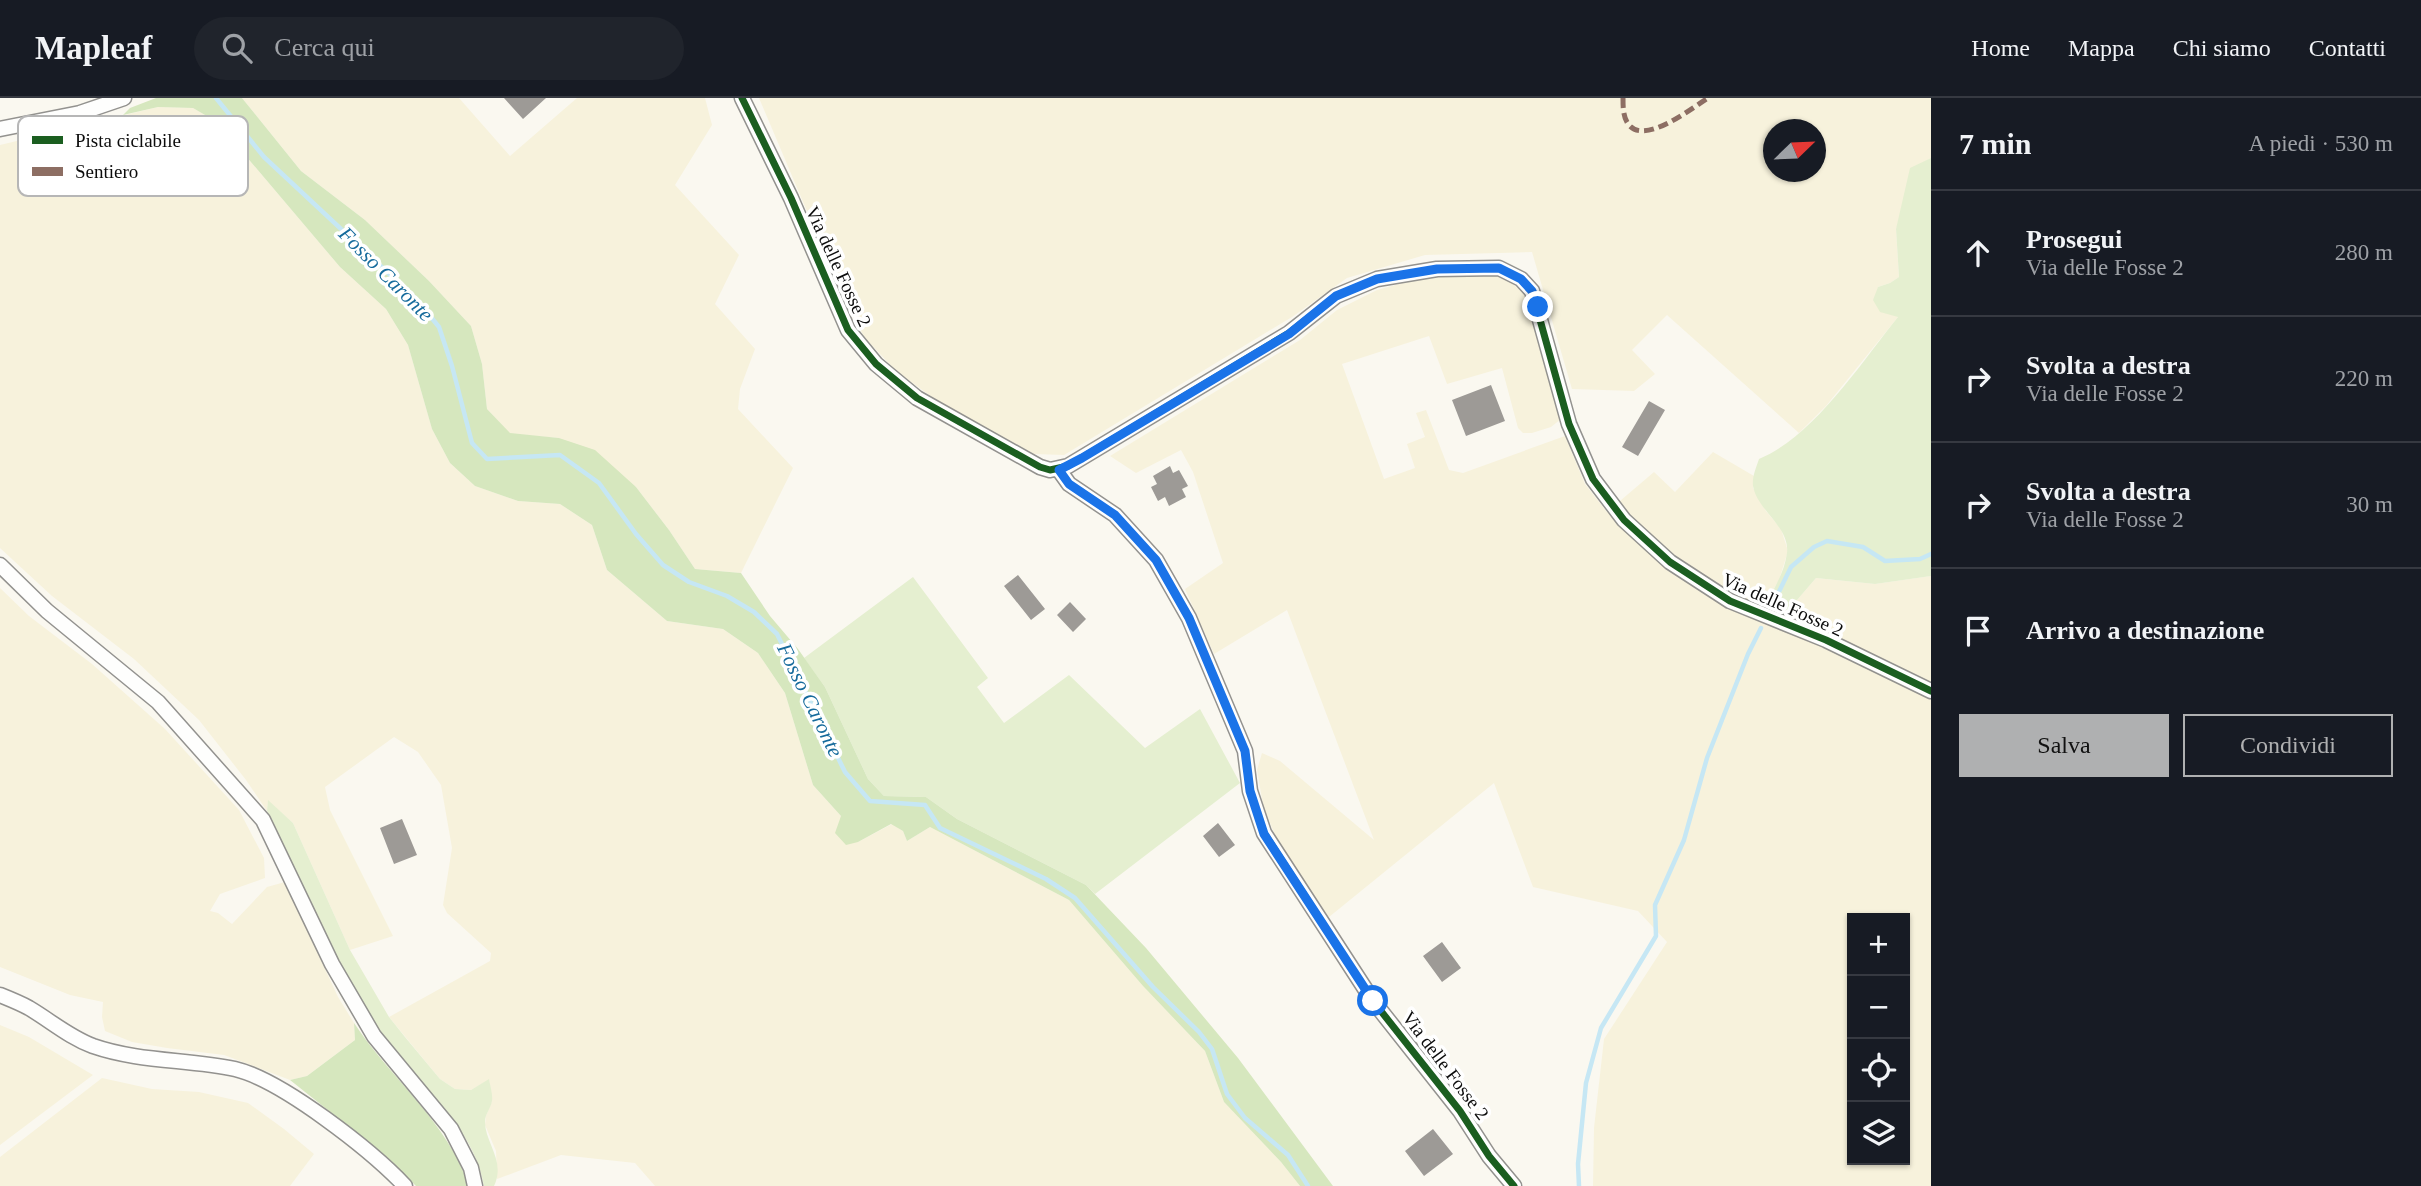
<!DOCTYPE html>
<html lang="it">
<meta charset="utf-8">
<style>
:root{--surface:#171b24;--page:#20242c;--text:#f1f3f6;--muted:#9ea1a6;--line:#363941;--accent:#afb0b1}
body{margin:0;font-family:"Times New Roman",serif;background:var(--page);color:var(--text)}
.controls{position:absolute;right:21px;bottom:21px;display:grid;overflow:hidden;border-radius:0px;box-shadow:0 2px 5px #0004}
.controls button{width:63px;height:63px;display:grid;place-items:center;padding:0;border:0;border-bottom:2px solid var(--line);background:var(--surface);color:var(--text);font:35px sans-serif}
.compass{position:absolute;left:1763px;top:21px;width:63px;height:63px;border-radius:50%;background:var(--surface);box-shadow:0 2px 5px #0004;rotate:67deg}
.stop{position:absolute;width:21px;height:21px;margin:-16px;border:5px solid #1a73e8;border-radius:50%;background:#fff}
.stop.end{background:#1a73e8;border-color:#fff;box-shadow:0 2px 7px #0008}
.list{margin:0;padding:0;list-style:none}
h2{display:flex;justify-content:space-between;align-items:center;height:91px;margin:0;padding:0 28px;font-size:30px}
h2 small{font-size:23px;font-weight:400;color:var(--muted)}
.list li{display:grid;grid-template-columns:46px 1fr auto;gap:21px;align-items:center;box-sizing:border-box;height:126px;padding:0 28px;border-top:2px solid var(--line)}
.list b{display:block;font-size:26px;white-space:nowrap}
.list p{margin:0;font-size:23px;white-space:nowrap;color:var(--muted)}
.list em{font-size:23px;font-style:normal;color:var(--muted)}
.actions{display:flex;gap:14px;padding:21px 28px}
.actions a{flex:1;padding:16px 0;border:2px solid var(--accent);border-radius:0px;text-align:center;font-size:24px;color:var(--accent)}
.actions .main{background:var(--accent);color:#111}
.icon{flex:none;width:38px;height:38px;fill:none;stroke:currentColor;stroke-width:2;stroke-linecap:round;stroke-linejoin:round}
.map{position:relative;flex:none;width:1931px;height:1088px;overflow:hidden}
header{display:flex;align-items:center;gap:42px;box-sizing:border-box;height:98px;padding:0 35px;background:var(--surface);border-bottom:2px solid var(--line)}
header strong{font-size:33px}
nav{display:flex;gap:38px;margin-inline-start:auto;font-size:24px}
.search{width:490px;height:63px;background:var(--page);display:flex;align-items:center;gap:18px;box-sizing:border-box;padding:0 24px;border-radius:38px;color:var(--muted);font-size:26px}
main{display:flex}
aside{flex:1;background:var(--surface)}
.map>svg:first-child{display:block}
</style>
<header>
<strong>Mapleaf</strong>
<div class="search"><svg class="icon" aria-label="search" viewBox="0 0 24 24"><circle cx="10" cy="10" r="6"/><path d="M15 15l6 6"/></svg>Cerca qui</div>
<nav><a>Home</a><a>Mappa</a><a>Chi siamo</a><a>Contatti</a></nav>
</header>
<main>
<div class="map">
<svg width="1931" height="1088" viewBox="0 0 1931 1088">
<rect width="100%" height="100%" fill="#faf8f0"/>
<path fill="#f7f2dc" fill-rule="evenodd" d="M 242,0 L 459,0 L 510,58 L 577,0 L 705,0 L 712,27 L 675,87 L 739,157 L 715,206 L 755,251 L 740,291 L 738,311 L 793,370 L 741,475 L 695,471 L 669,432 L 636,389 L 559,340 L 510,336 L 487,311 L 482,266 L 471,228 L 429,183 L 365,122 L 301,73 Z
M 759,0 L 1931,0 L 1931,60 L 1922,65 L 1896,131 L 1899,179 L 1890,185 L 1878,189 L 1898,219 L 1826,308 L 1799,335 L 1667,217 L 1632,252 L 1655,276 L 1634,293 L 1572,291 L 1532,154 L 1425,157 L 1347,180 L 1292,219 L 1064,357 L 1034,356 L 943,307 L 896,273 L 864,239 L 820,144 ZM 1773,32 L 1815,32 L 1815,74 L 1773,74 Z
M 158,9 L 193,10 L 217,24 L 340,169 L 386,211 L 408,247 L 432,331 L 450,365 L 475,388 L 518,403 L 560,406 L 592,427 L 607,472 L 667,523 L 723,531 L 758,555 L 785,595 L 813,687 L 841,718 L 858,744 L 892,726 L 903,733 L 907,743 L 930,729 L 1069,802 L 1143,888 L 1205,953 L 1224,1004 L 1281,1064 L 1300,1088 L 655,1088 L 635,1065 L 561,1057 L 497,1081 L 496,1053 L 485,1027 L 486,1018 L 492,1003 L 489,982 L 471,992 L 455,991 L 440,981 L 389,919 L 490,863 L 491,855 L 447,815 L 443,807 L 452,750 L 441,687 L 418,654 L 394,639 L 325,689 L 330,712 L 393,838 L 350,852 L 293,725 L 268,703 L 267,713 L 246,682 L 199,622 L 134,561 L 52,498 L 0,450 L 0,47 Z
M 1439,175 L 1503,177 L 1527,199 L 1561,321 L 1551,329 L 1532,335 L 1523,335 L 1518,330 L 1502,270 L 1447,286 L 1429,238 L 1342,266 L 1384,381 L 1415,370 L 1407,346 L 1425,339 L 1416,315 L 1426,312 L 1449,372 L 1463,375 L 1565,338 L 1585,386 L 1607,414 L 1654,374 L 1675,394 L 1713,354 L 1754,378 L 1753,390 L 1766,413 L 1781,431 L 1788,453 L 1779,482 L 1760,514 L 1779,523 L 1816,480 L 1875,486 L 1931,478 L 1931,1088 L 1593,1088 L 1594,1030 L 1604,941 L 1667,844 L 1638,813 L 1533,789 L 1494,685 L 1329,819 L 1280,750 L 1263,707 L 1257,672 L 1262,655 L 1280,663 L 1374,742 L 1287,512 L 1214,556 L 1185,491 L 1223,465 L 1193,374 L 1181,352 L 1136,375 L 1110,358 L 1300,242 L 1337,212 L 1377,192 ZM 1852,820 L 1905,820 L 1905,1062 L 1852,1062 Z
M 0,490 L 29,518 L 92,566 L 165,631 L 239,712 L 264,760 L 265,780 L 220,796 L 210,813 L 218,815 L 232,826 L 267,789 L 285,784 L 338,899 L 354,925 L 355,942 L 307,978 L 290,982 L 224,957 L 167,950 L 132,944 L 105,933 L 102,919 L 103,904 L 70,897 L 0,869 Z
M 0,927 L 29,939 L 93,977 L 0,1047 Z
M 102,980 L 152,991 L 199,994 L 248,1005 L 284,1031 L 314,1056 L 290,1088 L 0,1088 L 0,1059 Z"/>
<path fill="#e5efd0" d="M 1931,60 L 1931,478 L 1875,486 L 1816,480 L 1779,523 L 1760,515 C 1771,496 1784,477 1787,455 C 1790,429 1757,412 1753,388 C 1752,379 1756,370 1759,361 C 1813,339 1861,265 1898,219 L 1880,214 L 1873,202 L 1878,189 L 1890,185 L 1899,179 L 1896,131 L 1910,70 Z
M 913,479 L 988,580 L 977,589 L 1004,625 L 1069,577 L 1145,650 L 1200,611 L 1240,685 L 1095,796 L 1086,787 L 957,721 L 926,699 L 884,698 L 868,681 L 825,589 L 804,560 Z
M 268,702 L 293,725 L 350,852 L 389,919 L 405,939 L 440,981 L 455,991 L 471,992 L 489,981 C 490,987 493,997 492,1003 C 491,1010 485,1016 485,1024 C 485,1045 506,1063 494,1088 L 484,1088 C 476,1039 435,1000 404,965 C 396,956 386,947 379,936 C 334,867 302,788 267,713 Z"/>
<path fill="#d6e7be" d="M 156,0 L 242,0 L 301,73 L 365,122 L 429,183 L 471,228 L 482,266 L 487,311 L 510,335 L 559,340 L 595,352 L 636,389 L 669,432 L 695,471 L 741,475 L 770,518 L 798,551 L 825,589 L 868,681 L 884,698 L 926,699 L 957,721 L 1086,787 L 1146,850 L 1238,960 L 1333,1088 L 1300,1088 L 1281,1064 L 1224,1004 L 1205,953 L 1143,888 L 1069,802 L 930,729 L 907,743 L 903,733 L 891,726 L 858,744 L 846,747 L 835,735 L 841,718 L 813,687 L 785,595 L 758,555 L 723,531 L 667,523 L 607,472 L 592,427 L 560,406 L 518,403 L 475,388 L 450,365 L 432,331 L 408,247 L 386,211 L 340,169 L 217,24 L 193,10 L 158,9 L 123,17 L 130,10 Z
M 354,925 C 391,981 447,1023 469,1088 L 416,1088 L 387,1059 L 290,982 L 307,978 L 355,942 Z"/>
<g fill="none" stroke-linecap="round" stroke-linejoin="round">
<path stroke="#c6e7f4" stroke-width="4.5" d="M 216,0 L 264,59 L 417,202 L 439,229 L 452,268 L 472,345 L 487,361 L 560,357 L 599,385 L 636,436 L 663,467 L 689,484 L 727,498 L 754,514 L 777,536 L 845,674 L 870,703 L 925,707 L 940,730 L 1046,781 L 1075,800 L 1153,889 L 1199,934 L 1212,951 L 1227,996 L 1245,1020 L 1288,1057 L 1308,1088
M 1773,506 L 1791,469 L 1814,449 L 1827,443 L 1863,449 L 1885,463 L 1920,461 L 1931,456
M 1579,1088 L 1578,1066 L 1586,985 L 1601,930 L 1656,838 L 1655,807 L 1684,742 L 1707,660 L 1748,556 L 1761,530"/>
</g>
<path fill="#9d9a96" d="M 504,0 L 546,0 L 523,21 Z
M 1491,287 L 1505,323 L 1466,338 L 1452,302 Z
M 1649,303 L 1665,312 L 1638,358 L 1622,349 Z
M 1170,368 L 1173,375 L 1179,372 L 1188,388 L 1182,391 L 1186,399 L 1169,408 L 1165,399 L 1158,403 L 1151,389 L 1157,386 L 1153,378 Z
M 1018,477 L 1045,511 L 1031,522 L 1004,488 Z
M 1070,504 L 1086,521 L 1073,534 L 1057,517 Z
M 402,721 L 417,757 L 394,766 L 380,730 Z
M 1218,725 L 1235,747 L 1219,759 L 1203,738 Z
M 1442,844 L 1461,870 L 1442,884 L 1423,858 Z
M 1433,1031 L 1453,1056 L 1424,1078 L 1405,1053 Z"/>
<g fill="none" stroke-linecap="round" stroke-linejoin="round">
<g stroke="#93928f" stroke-width="17">
<path id="street" d="M 742,0 L 791,100 L 848,232 L 876,266 L 917,300 L 1040,369 L 1050,372 L 1068,368 L 1289,235 L 1336,198 L 1377,181 L 1437,171 L 1499,170 L 1521,181 L 1532,193 L 1569,326 L 1593,381 L 1624,422 L 1670,464 L 1730,503 L 1826,542 L 1931,593
M 0,31 L 80,15 L 124,0
M 1059,372 L 1069,386 L 1115,417 L 1156,462 L 1189,520 L 1245,653 L 1250,693 L 1264,735 L 1373,903 L 1460,1013 L 1489,1058 L 1514,1088
M 0,467 L 47,513 L 158,604 L 263,722 L 332,866 L 374,938 L 451,1031 L 471,1070 L 475,1088
M 0,897 C 10,901 20,905 29,910 C 51,923 69,939 93,948 C 139,964 188,961 235,971 C 282,982 372,1053 405,1088"/>
</g>
<use href="#street" stroke="#fefefd" stroke-width="14"/>
<path stroke="#8d6e63" stroke-width="5" stroke-dasharray="10 5" stroke-linecap="butt" d="M 1623,0 C 1623,9 1623,20 1629,27 C 1645,47 1692,10 1708,0"/>
<g stroke="#fff" stroke-width="11">
<path id="cycleway" d="M 742,0 L 791,100 L 848,232 L 876,266 L 917,300 L 1040,369 L 1050,372 L 1068,368 L 1289,235 L 1336,198 L 1377,181 L 1437,171 L 1499,170 L 1521,181 L 1532,193 L 1569,326 L 1593,381 L 1624,422 L 1670,464 L 1730,503 L 1826,542 L 1931,593
M 1059,372 L 1069,386 L 1115,417 L 1156,462 L 1189,520 L 1245,653 L 1250,693 L 1264,735 L 1373,903 L 1460,1013 L 1489,1058 L 1514,1088"/>
</g>
<use href="#cycleway" stroke="#1b5e20" stroke-width="7"/>
</g>
<g fill="none" stroke-linecap="round" stroke-linejoin="round">
<path stroke="#1a73e8" stroke-width="9" d="M 1373,903 L 1264,736 L 1250,693 L 1245,653 L 1189,520 L 1156,462 L 1115,417 L 1069,386 L 1059,372 L 1082,360 L 1289,236 L 1336,198 L 1377,181 L 1437,171 L 1499,170 L 1521,181 L 1532,193 L 1538,209"/>
</g>
<g text-anchor="middle" stroke-width="7" stroke-linejoin="round" paint-order="stroke">
<g font-size="19" fill="#0c0c0c" stroke="#fff">
<text transform="translate(839 168) rotate(65)" y="7">Via delle Fosse 2</text>
<text transform="translate(1783 506) rotate(24)" y="7">Via delle Fosse 2</text>
<text transform="translate(1446 967) rotate(53)" y="7">Via delle Fosse 2</text>
</g>
<g font-size="21" font-style="italic" fill="#166b9c" stroke="#fff">
<text transform="translate(386 176) rotate(45)" y="7">Fosso Caronte</text>
<text transform="translate(810 602) rotate(64)" y="7">Fosso Caronte</text>
</g>
</g>
<rect x="18" y="18" width="230" height="80" rx="10" fill="#fff" stroke="#b6b6b6" stroke-width="2"/>
<rect x="32" y="38" width="31" height="8" fill="#1b5e20"/>
<rect x="32" y="69" width="31" height="9" fill="#8d6e63"/>
<g font-size="19" fill="#0c0c0c">
<text x="75" y="49">Pista ciclabile</text>
<text x="75" y="80">Sentiero</text>
</g>
</svg>
<div class="controls">
<button>+</button>
<button>−</button>
<button><svg class="icon" aria-label="locate" viewBox="0 0 24 24"><circle cx="12" cy="12" r="6"/><path d="M12 2v4M12 18v4M2 12h4M18 12h4"/></svg></button>
<button><svg class="icon" aria-label="layers" viewBox="0 0 24 24"><path d="M12 4l9 5-9 5-9-5zM3 14l9 5 9-5"/></svg></button>
</div>
<svg class="compass" viewBox="-18 -18 36 36"><path d="M0-13l5 13h-10z" fill="#e53935"/><path d="M0 13l5-13h-10z" fill="#9ea1a6"/></svg>
<div class="stop" style="left:1373px;top:903px"></div>
<div class="stop end" style="left:1538px;top:209px"></div>
</div>
<aside>
<h2>7 min<small>A piedi · 530 m</small></h2>
<ul class="list">
<li><svg class="icon" aria-label="ahead" viewBox="0 0 24 24"><path d="M12 20V5M6 11l6-6 6 6"/></svg><div><b>Prosegui</b><p>Via delle Fosse 2</p></div><em>280 m</em></li>
<li><svg class="icon" aria-label="right" viewBox="0 0 24 24"><path d="M7 20v-9h11M14 6l5 5-5 5"/></svg><div><b>Svolta a destra</b><p>Via delle Fosse 2</p></div><em>220 m</em></li>
<li><svg class="icon" aria-label="right" viewBox="0 0 24 24"><path d="M7 20v-9h11M14 6l5 5-5 5"/></svg><div><b>Svolta a destra</b><p>Via delle Fosse 2</p></div><em>30 m</em></li>
<li><svg class="icon" aria-label="arrive" viewBox="0 0 24 24"><path d="M6 21V4h12l-3 4 3 4H6"/></svg><div><b>Arrivo a destinazione</b></div></li>
</ul>
<div class="actions"><a class="main">Salva</a><a>Condividi</a></div>
</aside>
</main>
